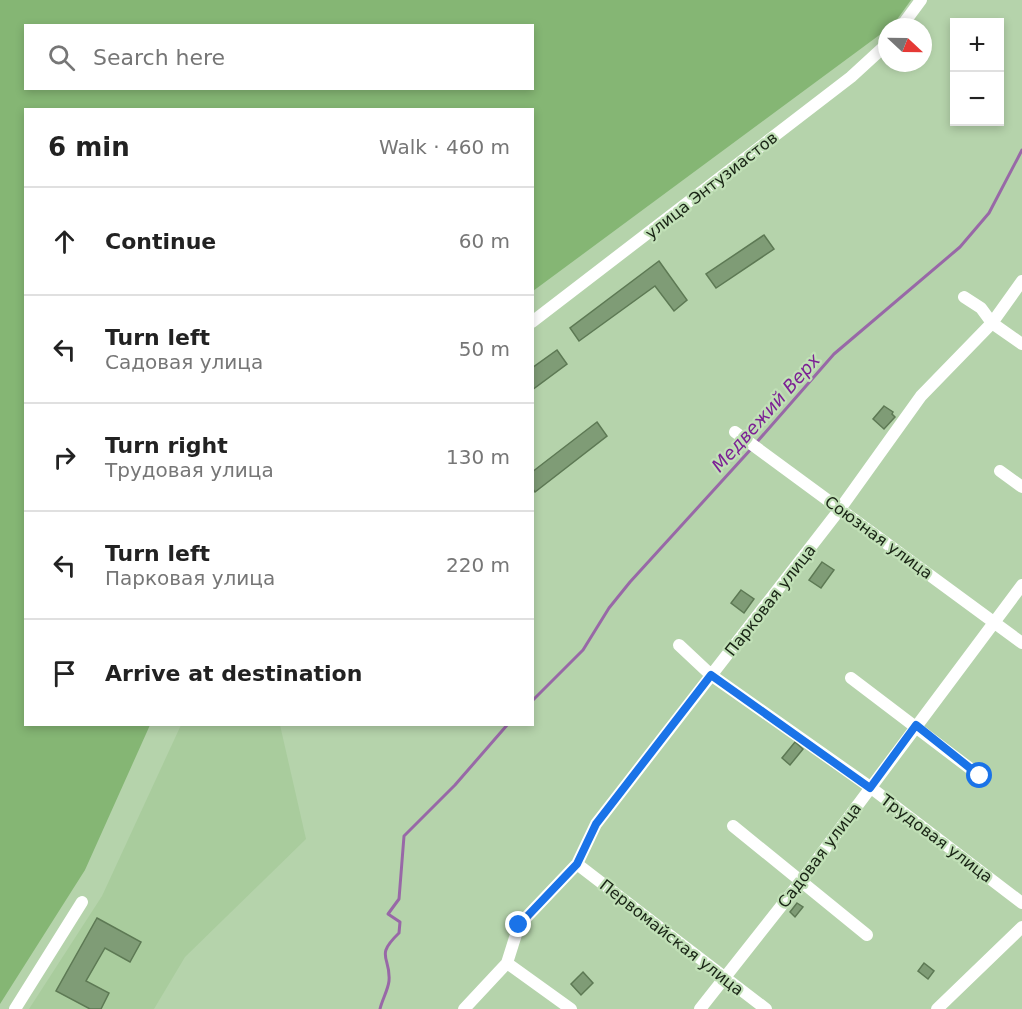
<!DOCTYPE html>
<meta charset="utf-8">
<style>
:root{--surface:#fff;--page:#f2f2f2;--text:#222;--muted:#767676;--line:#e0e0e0}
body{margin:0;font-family:"DejaVu Sans",sans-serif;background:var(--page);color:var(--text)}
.controls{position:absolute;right:18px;top:18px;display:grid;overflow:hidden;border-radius:0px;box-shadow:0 3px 9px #0003}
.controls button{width:54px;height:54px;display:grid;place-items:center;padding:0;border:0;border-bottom:2px solid var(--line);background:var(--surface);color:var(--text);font:30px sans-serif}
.compass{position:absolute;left:878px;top:18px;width:54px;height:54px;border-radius:50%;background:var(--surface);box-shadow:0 3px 9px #0003;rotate:112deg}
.stop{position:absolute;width:18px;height:18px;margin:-14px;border:4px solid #1a73e8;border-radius:50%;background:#fff}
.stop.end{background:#1a73e8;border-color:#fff;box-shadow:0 2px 6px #0008}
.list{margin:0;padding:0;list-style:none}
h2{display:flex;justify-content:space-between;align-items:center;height:78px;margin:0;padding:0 24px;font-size:26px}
h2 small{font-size:20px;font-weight:400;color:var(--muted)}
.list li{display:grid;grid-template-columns:39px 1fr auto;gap:18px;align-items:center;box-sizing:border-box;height:108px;padding:0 24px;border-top:2px solid var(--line)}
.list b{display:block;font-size:22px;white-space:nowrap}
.list p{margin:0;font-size:20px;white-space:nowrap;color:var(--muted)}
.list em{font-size:20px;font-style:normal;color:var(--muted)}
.icon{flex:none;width:33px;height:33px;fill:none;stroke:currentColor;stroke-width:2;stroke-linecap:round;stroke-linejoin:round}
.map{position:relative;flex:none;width:1022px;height:1009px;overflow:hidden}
.search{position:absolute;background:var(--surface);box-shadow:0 3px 9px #0003;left:24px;top:24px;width:510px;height:66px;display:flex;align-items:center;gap:15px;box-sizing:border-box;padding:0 21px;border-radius:0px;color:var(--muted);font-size:22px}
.panel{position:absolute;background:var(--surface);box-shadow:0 3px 9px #0003;left:24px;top:108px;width:510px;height:618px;border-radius:0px}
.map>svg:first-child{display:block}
</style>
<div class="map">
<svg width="1022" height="1009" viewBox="0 0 1022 1009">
<rect width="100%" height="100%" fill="#b5d3ab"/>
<path fill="#a9cc9d" d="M 181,725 L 280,725 L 306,839 L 185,957 L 154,1009 L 29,1009 L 102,896 Z"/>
<path fill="#85b674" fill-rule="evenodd" d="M 0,0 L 911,0 L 893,25 L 533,291 L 532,110 L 26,110 L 26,724 L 150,725 L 85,870 L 0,1004 ZM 26,26 L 532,26 L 532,88 L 26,88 Z"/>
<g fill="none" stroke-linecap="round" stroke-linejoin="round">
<path stroke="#9868a7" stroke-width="3" d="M 756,443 L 834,354 L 960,247 L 989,213 L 1022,150
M 532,701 L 583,650 L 609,608 L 630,582 L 752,448
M 380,1009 C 382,1000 388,990 389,981 C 391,956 374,957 399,933 L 400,922 L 388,914 L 399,899 L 404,836 L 455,785 L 508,724"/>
</g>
<path fill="#7f9c76" stroke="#5d7954" stroke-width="1.5" d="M 764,235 L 774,249 L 716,288 L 706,274 Z
M 659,261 L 687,300 L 674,311 L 655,286 L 579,341 L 570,328 Z
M 557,350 L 567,364 L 532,390 L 532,368 Z
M 884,406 L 893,412 L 892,414 L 895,417 L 884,429 L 873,419 Z
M 597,422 L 607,436 L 535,492 L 532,488 L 532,472 Z
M 822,562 L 834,570 L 821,588 L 809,580 Z
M 741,590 L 754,599 L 744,613 L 731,603 Z
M 795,742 L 803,749 L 790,765 L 782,758 Z
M 797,903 L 803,907 L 795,917 L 790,912 Z
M 97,918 L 141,942 L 130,962 L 105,948 L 86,981 L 109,993 L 101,1009 L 90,1009 L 56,991 Z
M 924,963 L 934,971 L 928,979 L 918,971 Z
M 583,972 L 593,983 L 581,995 L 571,984 Z"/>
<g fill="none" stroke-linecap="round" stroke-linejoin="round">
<path stroke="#fff" stroke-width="12" d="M 901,27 L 921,0
M 964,297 L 981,308 L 992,323 L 1022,344
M 532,322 L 851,77 L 887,44
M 735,432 L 1022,643
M 1000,471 L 1022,487
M 679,645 L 711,675 L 870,787 L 1022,903
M 851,678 L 980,776
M 733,826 L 867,935
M 577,864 L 766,1009
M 507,963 L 571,1009
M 15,1009 L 82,902
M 464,1009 L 507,963 L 519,925 L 577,864 L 596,824 L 840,509 L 921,396 L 992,323 L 1022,281
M 700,1009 L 801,881 L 1022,585
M 937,1009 L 1022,927"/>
</g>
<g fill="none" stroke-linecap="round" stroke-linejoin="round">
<path stroke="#1a73e8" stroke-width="8" d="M 519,925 L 577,864 L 596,824 L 711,675 L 870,788 L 916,725 L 980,776"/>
</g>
<g text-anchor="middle" stroke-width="4.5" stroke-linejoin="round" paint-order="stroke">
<g font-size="16" fill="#192415" stroke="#c1e0b7">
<text transform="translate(711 185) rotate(-38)" y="6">улица Энтузиастов</text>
<text transform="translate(879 537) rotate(36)" y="6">Союзная улица</text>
<text transform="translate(770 600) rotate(-52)" y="6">Парковая улица</text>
<text transform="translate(937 838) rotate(37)" y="6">Трудовая улица</text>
<text transform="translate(819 855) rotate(-53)" y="6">Садовая улица</text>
<text transform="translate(672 937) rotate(38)" y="6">Первомайская улица</text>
</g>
<g font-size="18" font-style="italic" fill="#7c2194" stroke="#c1e0b7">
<text transform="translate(766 413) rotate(-48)" y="6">Медвежий Верх</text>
</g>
</g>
</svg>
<div class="controls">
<button>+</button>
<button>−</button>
</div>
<svg class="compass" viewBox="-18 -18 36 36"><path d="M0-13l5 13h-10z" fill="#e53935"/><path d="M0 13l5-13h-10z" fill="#767676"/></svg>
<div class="stop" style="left:980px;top:776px"></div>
<div class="stop end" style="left:519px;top:925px"></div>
<div class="search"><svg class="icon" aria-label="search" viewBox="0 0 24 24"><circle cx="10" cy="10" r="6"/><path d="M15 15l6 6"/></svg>Search here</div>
<section class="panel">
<h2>6 min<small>Walk · 460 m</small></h2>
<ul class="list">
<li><svg class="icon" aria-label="ahead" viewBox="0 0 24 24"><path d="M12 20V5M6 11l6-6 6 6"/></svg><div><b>Continue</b></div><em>60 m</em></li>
<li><svg class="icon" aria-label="left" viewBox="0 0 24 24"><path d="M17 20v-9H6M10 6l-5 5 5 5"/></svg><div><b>Turn left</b><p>Садовая улица</p></div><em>50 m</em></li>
<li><svg class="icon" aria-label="right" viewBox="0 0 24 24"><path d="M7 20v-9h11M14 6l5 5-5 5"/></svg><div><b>Turn right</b><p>Трудовая улица</p></div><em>130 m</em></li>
<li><svg class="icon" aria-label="left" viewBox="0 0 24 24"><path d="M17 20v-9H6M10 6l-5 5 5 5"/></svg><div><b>Turn left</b><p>Парковая улица</p></div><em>220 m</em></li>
<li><svg class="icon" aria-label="arrive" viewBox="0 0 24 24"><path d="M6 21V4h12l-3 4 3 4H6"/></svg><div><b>Arrive at destination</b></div></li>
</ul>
</section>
</div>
